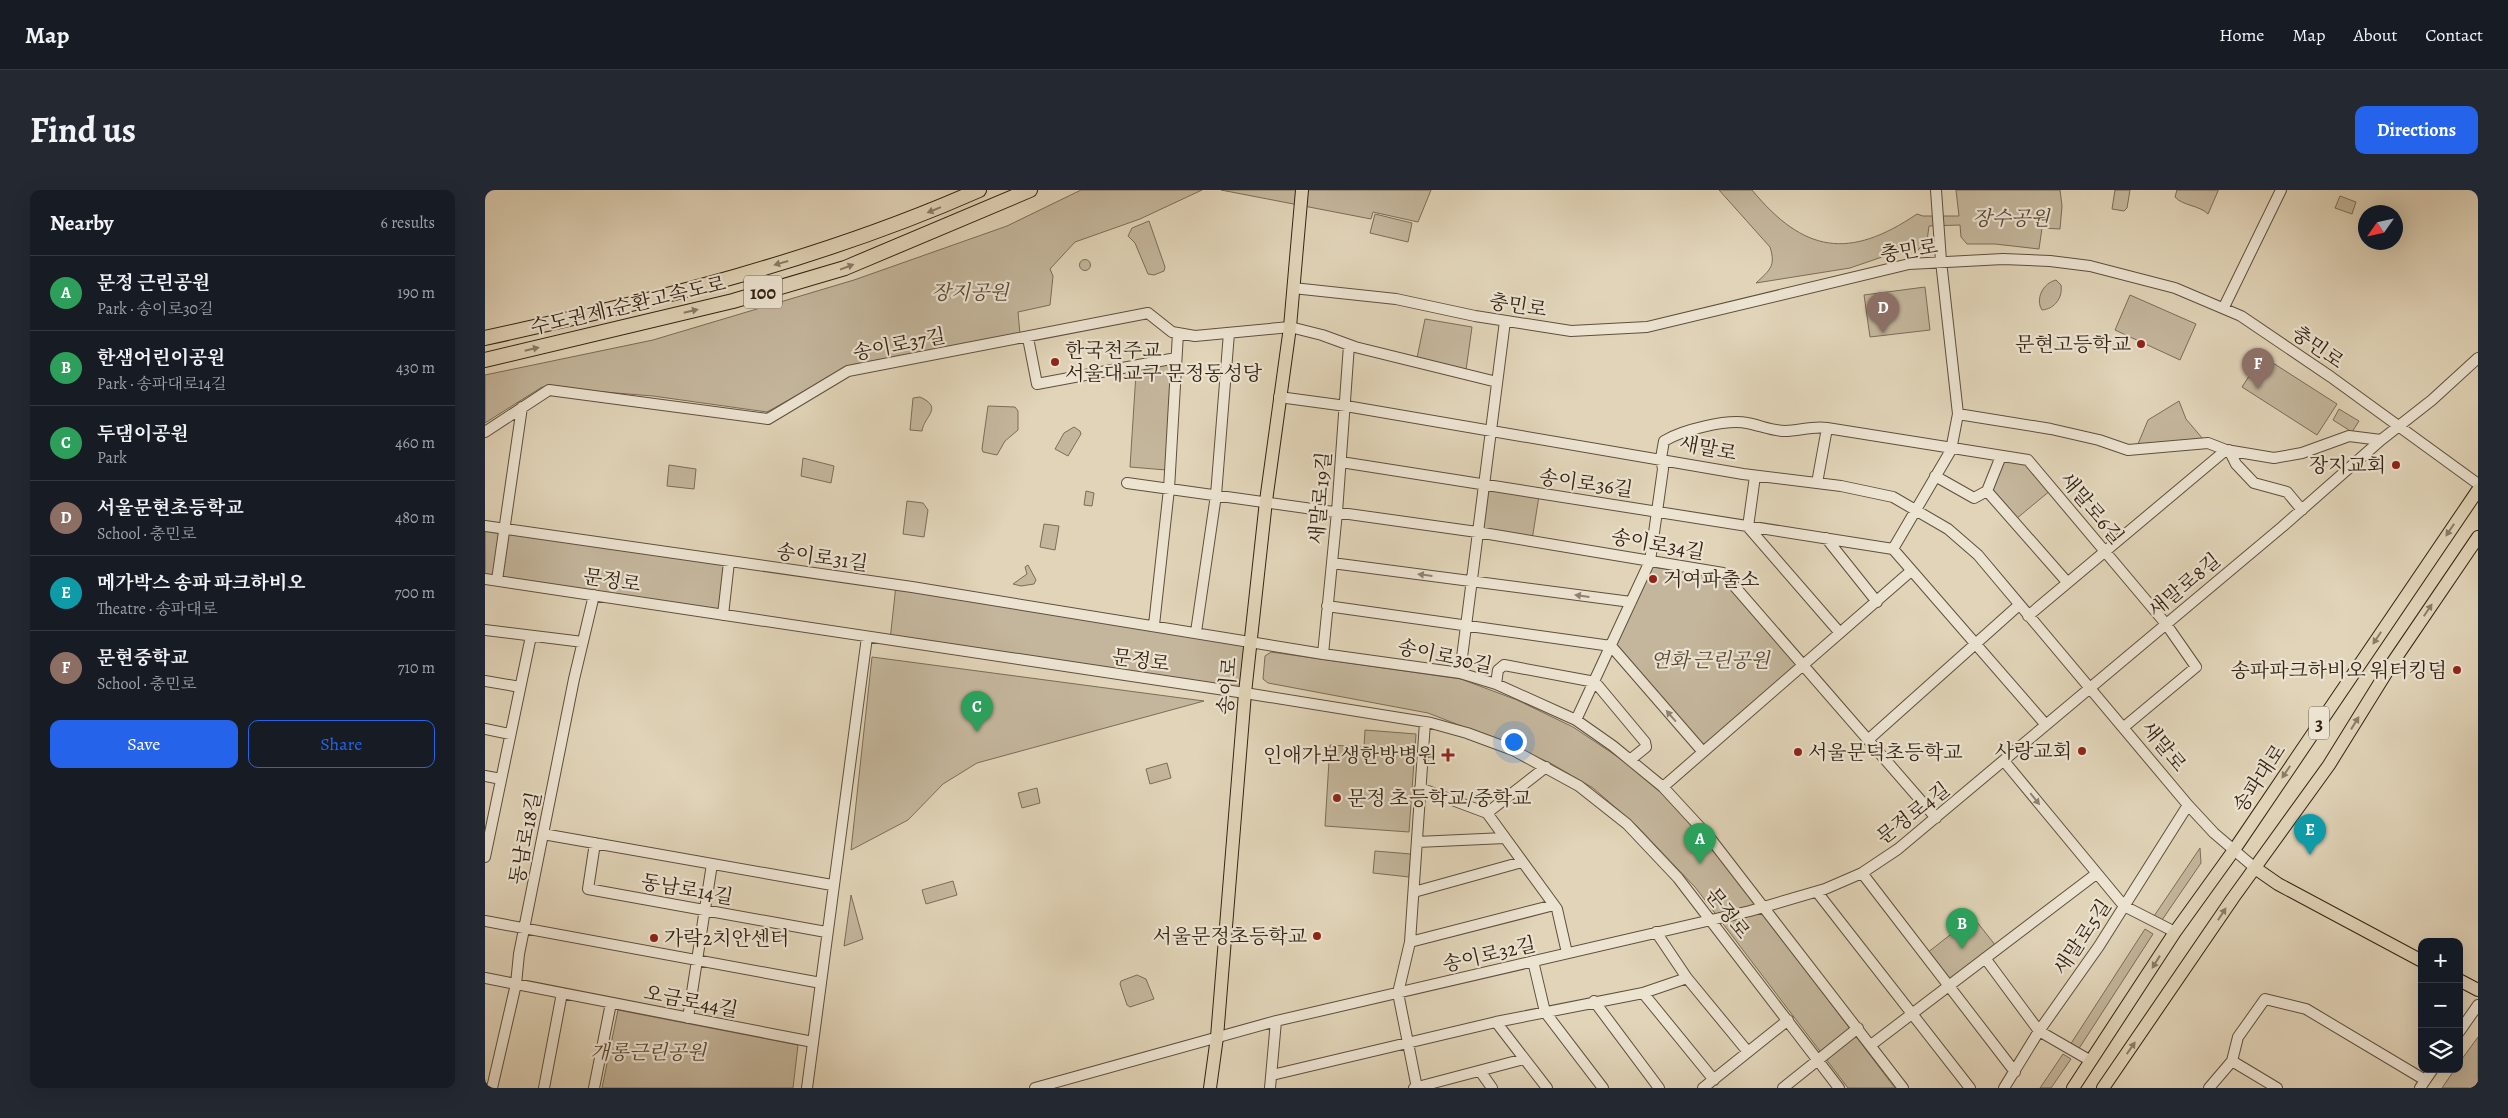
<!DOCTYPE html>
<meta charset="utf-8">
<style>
:root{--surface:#171b24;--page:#242831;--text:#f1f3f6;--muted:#9ea1a6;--line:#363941;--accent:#2563eb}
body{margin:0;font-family:Alegreya,"Noto Serif KR",serif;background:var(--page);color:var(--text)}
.controls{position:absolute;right:15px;bottom:15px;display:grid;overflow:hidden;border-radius:10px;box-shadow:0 5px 20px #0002}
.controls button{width:45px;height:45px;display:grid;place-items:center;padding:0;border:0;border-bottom:1px solid var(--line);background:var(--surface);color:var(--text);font:25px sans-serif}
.compass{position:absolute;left:1873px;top:15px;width:45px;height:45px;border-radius:50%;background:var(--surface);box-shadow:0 5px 20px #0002;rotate:236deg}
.you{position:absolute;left:1028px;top:551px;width:18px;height:18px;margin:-12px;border:4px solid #fff;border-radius:50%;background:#1a73e8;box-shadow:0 0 0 8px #1a73e833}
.badge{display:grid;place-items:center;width:32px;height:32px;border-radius:50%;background:var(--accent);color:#fff;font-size:16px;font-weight:700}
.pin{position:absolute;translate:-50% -41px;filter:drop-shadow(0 1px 2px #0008)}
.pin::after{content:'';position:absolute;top:26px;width:18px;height:15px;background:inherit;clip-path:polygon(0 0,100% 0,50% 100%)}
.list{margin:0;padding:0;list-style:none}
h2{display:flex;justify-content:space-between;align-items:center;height:65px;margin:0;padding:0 20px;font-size:21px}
h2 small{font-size:16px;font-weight:400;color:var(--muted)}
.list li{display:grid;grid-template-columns:32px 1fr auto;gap:15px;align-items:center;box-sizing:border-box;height:75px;padding:0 20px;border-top:1px solid var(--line)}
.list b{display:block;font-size:19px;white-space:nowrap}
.list p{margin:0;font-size:16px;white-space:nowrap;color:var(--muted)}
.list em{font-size:16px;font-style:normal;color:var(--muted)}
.actions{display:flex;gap:10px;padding:15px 20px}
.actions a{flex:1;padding:11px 0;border:1px solid var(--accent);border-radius:10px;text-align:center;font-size:18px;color:var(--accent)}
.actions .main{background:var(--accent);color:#fff}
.icon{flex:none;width:28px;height:28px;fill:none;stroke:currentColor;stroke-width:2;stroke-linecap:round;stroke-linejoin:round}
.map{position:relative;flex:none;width:1993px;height:898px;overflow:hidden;border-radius:10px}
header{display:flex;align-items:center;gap:30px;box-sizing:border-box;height:70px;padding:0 25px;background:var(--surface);border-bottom:1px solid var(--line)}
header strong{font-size:24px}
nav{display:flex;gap:28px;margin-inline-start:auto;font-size:18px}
.intro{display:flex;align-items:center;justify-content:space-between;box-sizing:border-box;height:120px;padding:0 30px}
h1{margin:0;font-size:35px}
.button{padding:12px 22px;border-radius:10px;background:var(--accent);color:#fff;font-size:18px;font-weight:700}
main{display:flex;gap:30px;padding:0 30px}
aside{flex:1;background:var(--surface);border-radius:10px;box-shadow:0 5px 20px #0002}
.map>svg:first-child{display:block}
</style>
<header>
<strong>Map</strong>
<nav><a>Home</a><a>Map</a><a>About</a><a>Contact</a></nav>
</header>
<div class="intro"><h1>Find us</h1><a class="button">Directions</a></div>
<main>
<aside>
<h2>Nearby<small>6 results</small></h2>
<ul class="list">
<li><span class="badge" style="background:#2e9e5b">A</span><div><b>문정 근린공원</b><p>Park · 송이로30길</p></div><em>190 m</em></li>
<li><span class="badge" style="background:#2e9e5b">B</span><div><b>한샘어린이공원</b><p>Park · 송파대로14길</p></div><em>430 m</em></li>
<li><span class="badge" style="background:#2e9e5b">C</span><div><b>두댐이공원</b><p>Park</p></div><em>460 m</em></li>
<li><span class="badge" style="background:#8d6e63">D</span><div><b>서울문현초등학교</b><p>School · 충민로</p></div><em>480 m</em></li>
<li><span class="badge" style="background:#0f9aa8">E</span><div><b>메가박스 송파 파크하비오</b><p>Theatre · 송파대로</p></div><em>700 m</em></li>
<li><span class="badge" style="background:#8d6e63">F</span><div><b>문현중학교</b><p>School · 충민로</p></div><em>710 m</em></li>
</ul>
<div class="actions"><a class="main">Save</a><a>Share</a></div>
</aside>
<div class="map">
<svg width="1993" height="898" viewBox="0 0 1993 898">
<rect width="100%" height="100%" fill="#e1d4b8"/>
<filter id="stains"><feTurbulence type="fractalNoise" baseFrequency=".004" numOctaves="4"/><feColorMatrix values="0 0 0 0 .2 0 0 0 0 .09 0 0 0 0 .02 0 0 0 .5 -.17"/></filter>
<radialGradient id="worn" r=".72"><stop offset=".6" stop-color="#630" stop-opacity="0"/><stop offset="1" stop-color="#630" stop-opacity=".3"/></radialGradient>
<path fill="#c4b69c" stroke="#7c6c58" d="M 596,0 L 717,0 L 655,29 L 590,52 L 565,79 L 568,86 L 565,115 L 533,122 L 535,144 L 366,175 L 282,222 L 168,206 L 57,197 L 0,233 L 0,185 L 168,150 L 369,90 L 522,36 Z
M 736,0 L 946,0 L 933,32 L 888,22 L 886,29 Z
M 1234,0 L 1267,0 C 1319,63 1364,70 1432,24 L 1438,26 L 1474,26 L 1471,0 L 1575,0 L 1577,16 L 1575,39 L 1557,38 L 1554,59 L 1510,54 L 1482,54 L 1476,47 L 1475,35 L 1444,36 L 1442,51 L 1433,60 L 1397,67 L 1365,78 L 1271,93 C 1285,80 1291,76 1285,57 Z
M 1630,0 L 1645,0 L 1642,18 L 1639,21 L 1627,19 Z
M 1692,0 L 1733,0 L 1733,1 L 1723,24 C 1714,15 1698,16 1690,7 Z
M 1855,6 L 1871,12 L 1867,24 L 1850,18 Z
M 890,24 L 927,33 L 923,52 L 885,43 Z
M 664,31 L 680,77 L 679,81 L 669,85 L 663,84 L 650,53 L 643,46 L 647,38 Z
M594.5 75a5.5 5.5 0 1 1 11 0a5.5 5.5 0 1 1-11 0Z
M 1571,90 L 1576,95 C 1578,107 1570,119 1557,120 C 1550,109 1558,93 1571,90 Z
M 1440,97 L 1445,140 L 1385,147 L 1379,105 Z
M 1645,105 L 1711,134 L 1695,170 L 1630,140 Z
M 940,129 L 987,137 L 981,180 L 932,168 Z
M 1777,166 L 1852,214 L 1832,245 L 1757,197 Z
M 686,173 L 681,280 L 645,277 L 651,183 Z
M 435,207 C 459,218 439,226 437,241 L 425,240 L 428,208 Z
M 1694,211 L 1701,229 L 1718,249 L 1653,254 L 1663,230 Z
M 503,216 L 530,217 L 533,221 L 533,240 L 520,251 L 512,265 L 498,262 L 497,259 Z
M 1854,219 L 1874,231 L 1867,242 L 1848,230 Z
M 589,237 L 595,241 L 596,244 L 583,266 L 570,259 L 579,243 Z
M 318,268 L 349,276 L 346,293 L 316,286 Z
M 1517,268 L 1542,271 L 1566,300 L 1531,329 L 1505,299 Z
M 184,275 L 211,279 L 209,299 L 182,296 Z
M 1000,297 L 1054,306 L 1047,350 L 995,342 Z
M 601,301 L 609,303 L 607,316 L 599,315 Z
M 422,311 L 438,313 L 443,320 L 439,347 L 418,344 Z
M 559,334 L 574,336 L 570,360 L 555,357 Z
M 0,339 L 241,373 L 236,421 L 0,386 Z
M 543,375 L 551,390 L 549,394 L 536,396 L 528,394 L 542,384 L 540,377 Z
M 1166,377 L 1235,386 L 1315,477 L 1218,559 L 1130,456 Z
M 411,395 L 765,451 L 760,503 L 405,450 Z
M 786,462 L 976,489 L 1032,510 L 1088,537 L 1142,573 L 1175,601 L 1223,652 L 1410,898 L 1363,898 L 1210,697 L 1152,636 L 1108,598 L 1067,574 L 1028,556 L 943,523 L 783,493 L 778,489 L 780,466 Z
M 387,467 L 719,511 L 492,573 L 458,594 L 423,630 L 366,660 Z
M 880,540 L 931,544 L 924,642 L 840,636 L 845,555 L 879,557 Z
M 682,573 L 686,588 L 665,594 L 661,579 Z
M 552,598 L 555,613 L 537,618 L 533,603 Z
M 1715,658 L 1716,673 L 1675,733 L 1667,729 Z
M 890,661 L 926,664 L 924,687 L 888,683 Z
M 468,691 L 472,705 L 441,714 L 437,700 Z
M 366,705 L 378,749 L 359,756 Z
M 1488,727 L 1511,756 L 1465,792 L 1442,763 Z
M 1660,739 L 1668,744 L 1593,860 L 1585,855 Z
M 652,785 L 661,789 L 669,809 L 645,817 L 642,815 L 635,794 L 636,791 Z
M 133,820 L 313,855 L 308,898 L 117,898 Z
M 1993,847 L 1993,898 L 1957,898 L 1970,879 L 1974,879 L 1974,873 Z
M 1578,864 L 1586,869 L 1566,898 L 1555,898 Z"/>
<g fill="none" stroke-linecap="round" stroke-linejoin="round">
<g stroke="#5f4f3d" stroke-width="12">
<path id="minor" d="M 808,98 L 911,109 L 990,126 L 1086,141 L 1162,137 L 1424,74 L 1518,69 L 1565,71 L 1605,76 L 1690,98 L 1756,126 L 1846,187 L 1993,294
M 1739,117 L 1796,0
M 543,148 L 552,194 L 691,168
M 794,207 L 861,216 L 1258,284 L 1356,296 L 1408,307 L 1463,339 L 1493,365 L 1703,615 L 1729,643 L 1770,678
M 1473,224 L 1566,239 L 1614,250 L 1643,260 L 1723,253 L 1741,260 L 1789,268 L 1817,263 L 1864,246 L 1896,250
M 0,242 L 64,200 L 283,229 L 363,181 L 663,123 L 687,142 L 710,146 L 805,137 L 837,145 L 870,157 L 1012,192
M 1744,260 L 1751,274 L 1769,293 L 1802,302 L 1817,320
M 1516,266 L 1502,301 L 1582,392
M 856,272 L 1408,359 L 1561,535
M 1270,286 L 1263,337 L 1355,443
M 1450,286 L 1489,308 L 1502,301
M 642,293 L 992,342 L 1238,383 L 1451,628
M 1332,293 L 1342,238 L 1543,270 L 1681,434 L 1711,477 L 1639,537
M 0,336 L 427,397 L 838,464 L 975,483 L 1011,494 L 1091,530 L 1128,556 L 1178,597 L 1225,648 L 1418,898
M 1341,348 L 1392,412
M 1408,359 L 1466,260 L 1473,224 L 1456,71 L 1451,0
M 847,373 L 1146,412
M 0,389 L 760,503 L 946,533 L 982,543 L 1028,560 L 1094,596 L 1142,634 L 1193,688 L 1354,898
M 12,390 L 37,217
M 842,416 L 1126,456 L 1218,562
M 238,425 L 244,372
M 1543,426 L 1741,260
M 669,435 L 684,299 L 693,143
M 0,440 L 98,452
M 711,442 L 731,305 L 744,143
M 838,464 L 852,322 L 864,155
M 975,483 L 1020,131
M 0,491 L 35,497
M 1011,494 L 1013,480 L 1019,475 L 1110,492 L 1160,552 L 1161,557 L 1145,570
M 1091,530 L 1165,371 L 1178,279 L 1176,268 L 1179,251 C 1197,240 1242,229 1262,233 C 1274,235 1287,241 1300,241 C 1314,241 1326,236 1342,238
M 0,539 L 25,544
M 1384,549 L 1534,415
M 1519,571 L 1639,716 L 1690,742
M 0,586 L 16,589
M 1178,597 L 1426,381
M 935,598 L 1002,623 L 1072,719 L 1082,763
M 1002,623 L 1061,577
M 58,644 L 347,695
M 932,652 L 1020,648
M 110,653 L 103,699 L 341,742
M 0,667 L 46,446
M 1377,683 L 1530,882
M 929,702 L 1037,672
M 1332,702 L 1485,898
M 0,731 L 336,793
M 1171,742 L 1202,788 L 1263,862
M 925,752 L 1069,715
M 1500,768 L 1554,841 L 1606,871
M 1048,771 L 1060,822 L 1118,898
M 0,788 L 328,852
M 1158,803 L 1229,890
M 1109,811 L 1174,898
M 203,828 L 227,674
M 1011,832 L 1062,898
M 1974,842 L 1993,815
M 1386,855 L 1611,684
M 1747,871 L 1753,847 L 1780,809 L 1821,819 L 1940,890
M 1747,871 L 1792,898
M 995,881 L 1007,898
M 787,885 L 1011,832 L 1158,803 L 1202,788
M 7,898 L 31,794 L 34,764 L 89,489 L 109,405
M 59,898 L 77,803
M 109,898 L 126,813
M 322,898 L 382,447
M 550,898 L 791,831 L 1265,721 L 1340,699 L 1377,683 L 1413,659 L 1797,337 L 1896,250 L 1947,210 L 1993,168
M 785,898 L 791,831
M 929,898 L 1039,869
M 932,898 L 913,803 L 925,752 L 940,532
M 1218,898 L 1303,830
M 1298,898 L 1373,838
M 1519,898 L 1554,841 L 1614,756 L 1703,615
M 1724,898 L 1747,871
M 1935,898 L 1948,879"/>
</g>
<g stroke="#342314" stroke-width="14">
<path id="major" d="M 1770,678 L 1793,694 L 1937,771
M 1974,790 L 1993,800
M 725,898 L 732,847 L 760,503 L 781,311 L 805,137 L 817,0
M 1588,898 L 1690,742 L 1749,660 L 1993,300
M 1618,898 L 1748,708 L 1844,575 L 1906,475 L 1993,347"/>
</g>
<g stroke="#342314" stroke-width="16">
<path id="highway" d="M 0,148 C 168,111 336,70 494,0
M 0,170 L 248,111 L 360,78 L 545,0"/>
</g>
<use href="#minor" stroke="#ece3d1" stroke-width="10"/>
<use href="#major" stroke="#e1d4b8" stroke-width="12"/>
<use href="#highway" stroke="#e1d4b8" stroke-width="14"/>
</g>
<defs><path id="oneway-solid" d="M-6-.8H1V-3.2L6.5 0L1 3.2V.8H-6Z" transform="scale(1.25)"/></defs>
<g fill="#8a7c66">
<use href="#oneway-solid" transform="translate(449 20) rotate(158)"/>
<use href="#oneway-solid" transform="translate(296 73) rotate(164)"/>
<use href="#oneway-solid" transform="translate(362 77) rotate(-21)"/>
<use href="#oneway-solid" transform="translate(206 121) rotate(-13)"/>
<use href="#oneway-solid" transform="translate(47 159) rotate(-13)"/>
<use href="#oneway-solid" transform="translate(1965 340) rotate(124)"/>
<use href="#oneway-solid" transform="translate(1943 420) rotate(-56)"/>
<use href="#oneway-solid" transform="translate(1892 448) rotate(124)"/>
<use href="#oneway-solid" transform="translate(1870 533) rotate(-58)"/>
<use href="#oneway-solid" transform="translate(1801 582) rotate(124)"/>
<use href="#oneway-solid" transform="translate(1737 724) rotate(-57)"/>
<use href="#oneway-solid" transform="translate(1671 772) rotate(122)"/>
<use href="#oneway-solid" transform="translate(1646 858) rotate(-55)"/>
</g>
<g fill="#908372">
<use href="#oneway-solid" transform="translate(940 385) rotate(-173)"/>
<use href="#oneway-solid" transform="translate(1097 406) rotate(-172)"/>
<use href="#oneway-solid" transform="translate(1186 526) rotate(-131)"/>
<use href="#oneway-solid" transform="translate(1550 609) rotate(51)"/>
</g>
<g fill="#8f2418" stroke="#ece3d1" stroke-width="2">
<circle cx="1656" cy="154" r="5"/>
<circle cx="570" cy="172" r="5"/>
<circle cx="1911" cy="275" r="5"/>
<circle cx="1168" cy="389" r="5"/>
<circle cx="1972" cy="480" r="5"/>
<circle cx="1597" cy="561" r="5"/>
<circle cx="1313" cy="562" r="5"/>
<path d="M960.5 557.5h5v5h5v5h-5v5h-5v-5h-5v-5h5z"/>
<circle cx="852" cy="608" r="5"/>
<circle cx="832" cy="746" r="5"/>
<circle cx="169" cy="748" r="5"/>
</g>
<g text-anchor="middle" stroke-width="4.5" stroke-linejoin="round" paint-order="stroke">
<g fill="#ece3d1" stroke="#6b5d4d" stroke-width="1">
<rect x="259" y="85.5" width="38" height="33" rx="4"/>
<rect x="1824" y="516.5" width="20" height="33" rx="4"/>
</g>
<g font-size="19" font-weight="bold" fill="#342314">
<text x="278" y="109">100</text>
<text x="1834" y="540">3</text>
</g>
<g font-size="20" font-style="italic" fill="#584836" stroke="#ece3d1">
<text x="1526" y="35">장수공원</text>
<text x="485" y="109">장지공원</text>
<text x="1225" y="477">연화 근린공원</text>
<text x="163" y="869">개롱근린공원</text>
</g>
<g font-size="20" fill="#342314" stroke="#ece3d1">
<text transform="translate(1424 60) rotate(-9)" y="7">충민로</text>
<text transform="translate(143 115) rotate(-13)" y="7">수도권제1순환고속도로</text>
<text transform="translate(1033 115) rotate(9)" y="7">충민로</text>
<text transform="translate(414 154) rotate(-11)" y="7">송이로37길</text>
<text transform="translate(1833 157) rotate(35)" y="7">충민로</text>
<text transform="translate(1223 258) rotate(11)" y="7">새말로</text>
<text transform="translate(1101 293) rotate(8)" y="7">송이로36길</text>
<text transform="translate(835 308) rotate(-85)" y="7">새말로19길</text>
<text transform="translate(1607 318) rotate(50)" y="7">새말로6길</text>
<text transform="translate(1173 354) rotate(10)" y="7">송이로34길</text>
<text transform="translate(337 367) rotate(8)" y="7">송이로31길</text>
<text transform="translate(127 390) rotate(9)" y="7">문정로</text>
<text transform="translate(1699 395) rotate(-40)" y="7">새말로8길</text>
<text transform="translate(960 466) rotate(12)" y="7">송이로30길</text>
<text transform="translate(656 470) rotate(8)" y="7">문정로</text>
<text transform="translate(742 496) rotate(-85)" y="7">송이로</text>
<text transform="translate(1679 556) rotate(51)" y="7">새말로</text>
<text transform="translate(1774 588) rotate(-56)" y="7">송파대로</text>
<text transform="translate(1428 623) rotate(-38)" y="7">문정로4길</text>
<text transform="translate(40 648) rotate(-79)" y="7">동남로18길</text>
<text transform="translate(202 699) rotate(10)" y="7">동남로14길</text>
<text transform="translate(1243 723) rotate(52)" y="7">문정로</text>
<text transform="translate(1597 747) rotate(-56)" y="7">새말로5길</text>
<text transform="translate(1004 764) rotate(-13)" y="7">송이로32길</text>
<text transform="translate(206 811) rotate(11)" y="7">오금로44길</text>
</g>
<g font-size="20" fill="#342314" stroke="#ece3d1" text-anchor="end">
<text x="1646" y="161">문현고등학교</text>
<text x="580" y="167" text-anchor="start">한국천주교<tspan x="580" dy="23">서울대교구 문정동성당</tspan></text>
<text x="1901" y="282">장지교회</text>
<text x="1178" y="396" text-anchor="start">거여파출소</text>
<text x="1962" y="487">송파파크하비오 워터킹덤</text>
<text x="1587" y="568">사랑교회</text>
<text x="1323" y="569" text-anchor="start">서울문덕초등학교</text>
<text x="952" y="572">인애가보생한방병원</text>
<text x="862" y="615" text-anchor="start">문정 초등학교/중학교</text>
<text x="822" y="753">서울문정초등학교</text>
<text x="179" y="755" text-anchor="start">가락2치안센터</text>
</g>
</g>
<rect width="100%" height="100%" filter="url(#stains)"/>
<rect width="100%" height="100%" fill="url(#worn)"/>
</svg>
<div class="controls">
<button>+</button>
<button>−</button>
<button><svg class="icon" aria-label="layers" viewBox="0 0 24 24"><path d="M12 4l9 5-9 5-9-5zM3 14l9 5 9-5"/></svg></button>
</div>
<svg class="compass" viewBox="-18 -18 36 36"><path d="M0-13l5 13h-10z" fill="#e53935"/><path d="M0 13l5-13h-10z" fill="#9ea1a6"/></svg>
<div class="you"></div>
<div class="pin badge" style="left:1215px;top:674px;background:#2e9e5b">A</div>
<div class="pin badge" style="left:1477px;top:759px;background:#2e9e5b">B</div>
<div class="pin badge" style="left:492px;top:542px;background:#2e9e5b">C</div>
<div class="pin badge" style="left:1398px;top:143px;background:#8d6e63">D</div>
<div class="pin badge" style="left:1825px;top:665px;background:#0f9aa8">E</div>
<div class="pin badge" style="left:1773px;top:199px;background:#8d6e63">F</div>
</div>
</main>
